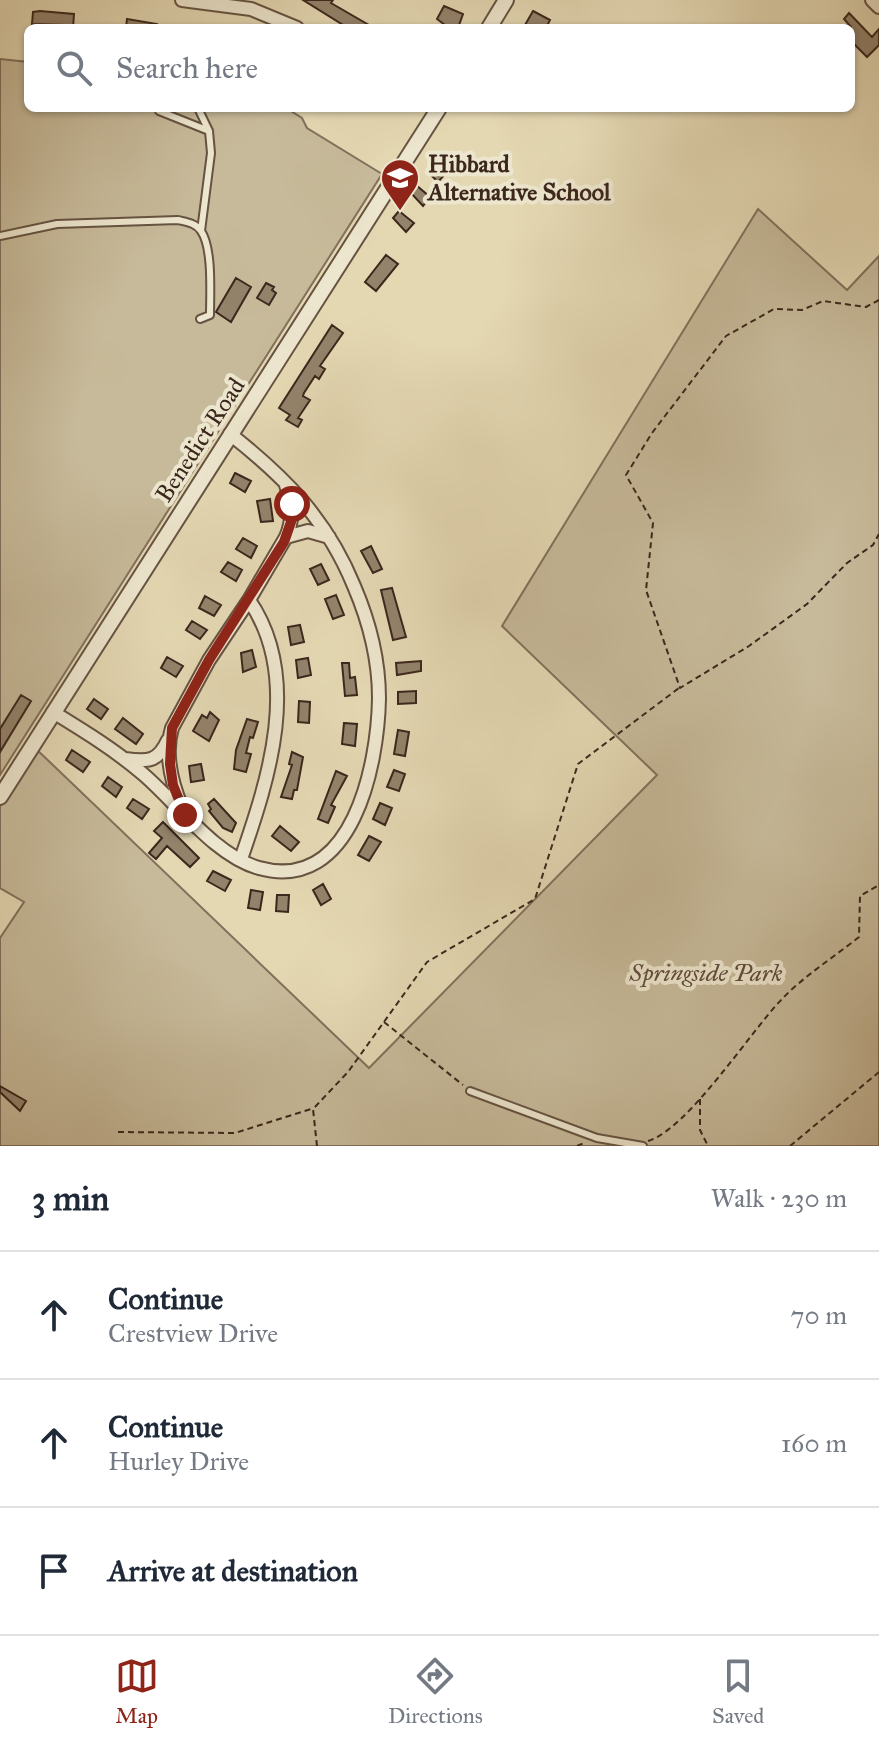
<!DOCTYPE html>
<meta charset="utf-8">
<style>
:root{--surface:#fff;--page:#f2f2f3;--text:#1f2937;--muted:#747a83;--line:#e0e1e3;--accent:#8f2418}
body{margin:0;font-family:"IM FELL Great Primer",serif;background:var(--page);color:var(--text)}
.stop{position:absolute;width:24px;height:24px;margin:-18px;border:6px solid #8f2418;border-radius:50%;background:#fff}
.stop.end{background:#8f2418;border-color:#fff;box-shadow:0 2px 8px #0008}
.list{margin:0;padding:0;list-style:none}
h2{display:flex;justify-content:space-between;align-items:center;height:104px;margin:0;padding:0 32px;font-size:34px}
h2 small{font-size:26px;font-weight:400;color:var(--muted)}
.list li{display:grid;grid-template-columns:52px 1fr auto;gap:24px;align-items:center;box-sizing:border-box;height:128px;padding:0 32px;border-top:2px solid var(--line)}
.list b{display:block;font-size:30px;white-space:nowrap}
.list p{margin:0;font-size:26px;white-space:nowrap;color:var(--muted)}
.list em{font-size:26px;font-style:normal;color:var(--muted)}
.icon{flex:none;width:44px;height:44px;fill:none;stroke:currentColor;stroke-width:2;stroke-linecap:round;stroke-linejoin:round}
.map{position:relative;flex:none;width:879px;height:1146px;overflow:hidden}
.search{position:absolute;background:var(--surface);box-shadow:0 2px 6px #0004;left:24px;right:24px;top:24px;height:88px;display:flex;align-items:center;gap:20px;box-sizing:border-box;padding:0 28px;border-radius:12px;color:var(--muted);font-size:30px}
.sheet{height:488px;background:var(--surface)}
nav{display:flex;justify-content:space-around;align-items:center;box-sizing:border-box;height:112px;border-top:2px solid var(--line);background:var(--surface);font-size:22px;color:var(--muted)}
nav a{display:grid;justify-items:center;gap:4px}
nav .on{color:var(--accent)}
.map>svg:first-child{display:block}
</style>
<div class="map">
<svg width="879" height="1146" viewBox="0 0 879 1146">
<rect width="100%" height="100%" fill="#e4d8b3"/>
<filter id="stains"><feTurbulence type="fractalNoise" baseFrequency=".0025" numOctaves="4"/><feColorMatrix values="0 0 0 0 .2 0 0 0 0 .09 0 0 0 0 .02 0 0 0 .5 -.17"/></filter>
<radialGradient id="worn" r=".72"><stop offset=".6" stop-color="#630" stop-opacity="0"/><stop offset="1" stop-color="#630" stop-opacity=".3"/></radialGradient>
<path fill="#c7ba9a" stroke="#82705c" stroke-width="2" d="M 0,59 L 28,62 L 28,108 L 286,108 L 302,118 L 307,128 L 382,174 L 0,775 Z
M 758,209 L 847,290 L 879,256 L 879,1146 L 0,1146 L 0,938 L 24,902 L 0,888 L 0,797 L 32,745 L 369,1068 L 657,775 L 502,626 Z"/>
<path fill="#93836b" stroke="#3c271d" stroke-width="2" d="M 303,0 L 333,0 L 331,3 L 374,28 L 348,28 Z
M 444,6 L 463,14 L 458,28 L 449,28 L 437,19 Z
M 40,11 L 74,14 L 73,28 L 64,28 L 64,25 L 32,24 L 33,12 Z
M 533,11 L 550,20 L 546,28 L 525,25 Z
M 849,13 L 872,37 L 879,29 L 879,45 L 867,57 L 855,45 L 851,49 L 851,27 L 844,19 Z
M 127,19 L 157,24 L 157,28 L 126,28 Z
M 443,157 L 453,165 L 438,182 L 429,173 Z
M 416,185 L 430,197 L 423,206 L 410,192 Z
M 399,211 L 414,223 L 406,232 L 393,218 Z
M 386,255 L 398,264 L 376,291 L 365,282 Z
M 236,278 L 251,287 L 231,322 L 216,312 Z
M 266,283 L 274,287 L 272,290 L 276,293 L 269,305 L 257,298 Z
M 332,325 L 343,333 L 320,366 L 325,369 L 319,379 L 315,376 L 304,393 L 303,396 L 310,400 L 298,418 L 302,420 L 298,427 L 286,420 L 290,415 L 279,408 Z
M 235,473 L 251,481 L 245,492 L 230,483 Z
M 270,499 L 273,521 L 261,522 L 257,501 Z
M 243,538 L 257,546 L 251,558 L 236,549 Z
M 371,546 L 382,569 L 373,573 L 361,551 Z
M 228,562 L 242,570 L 236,581 L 221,572 Z
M 321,564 L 329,580 L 318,585 L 310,569 Z
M 392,588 L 406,637 L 393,640 L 381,590 Z
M 336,595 L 344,615 L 333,619 L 325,599 Z
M 205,596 L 221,605 L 214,616 L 199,608 Z
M 192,621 L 207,630 L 200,639 L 186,630 Z
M 300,625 L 304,642 L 291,645 L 288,627 Z
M 252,650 L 256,667 L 243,672 L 241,653 Z
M 167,657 L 183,666 L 176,677 L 161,668 Z
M 308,658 L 311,675 L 298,678 L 296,660 Z
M 421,661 L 421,671 L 397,675 L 396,663 Z
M 342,663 L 349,663 L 350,678 L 355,677 L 357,695 L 345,696 Z
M 416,691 L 416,703 L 398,704 L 398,692 Z
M 21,695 L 31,701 L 0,752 L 0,729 Z
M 94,699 L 108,709 L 101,719 L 87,709 Z
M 299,701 L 310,702 L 309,723 L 298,722 Z
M 210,712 L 219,720 L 209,741 L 193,731 L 202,715 L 207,718 Z
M 123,718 L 143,734 L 136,744 L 115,729 Z
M 247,719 L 258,722 L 253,738 L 250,737 L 246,753 L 251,754 L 246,772 L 234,769 L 236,750 Z
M 344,723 L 357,724 L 355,746 L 342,744 Z
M 398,730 L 409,732 L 405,756 L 394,754 Z
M 72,750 L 90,762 L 83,772 L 66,760 Z
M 292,752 L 303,757 L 297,790 L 294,790 L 292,799 L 281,797 L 292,765 L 289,764 Z
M 201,764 L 204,780 L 191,782 L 189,766 Z
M 394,770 L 405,774 L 399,791 L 387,787 Z
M 336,771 L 347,776 L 331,805 L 335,807 L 328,823 L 318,819 Z
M 108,777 L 122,787 L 116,797 L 102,786 Z
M 133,799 L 149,809 L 142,819 L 127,808 Z
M 214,799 L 236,823 L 232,832 L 223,828 L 209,811 L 211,809 L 208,804 Z
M 380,803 L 392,808 L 385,825 L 373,819 Z
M 163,822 L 199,858 L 190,867 L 167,846 L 156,859 L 149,853 L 162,838 L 154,831 Z
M 280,826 L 299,842 L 291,851 L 272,836 Z
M 369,836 L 381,842 L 369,861 L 358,855 Z
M 213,871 L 231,880 L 225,891 L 207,881 Z
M 323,884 L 331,899 L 321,905 L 313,890 Z
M 251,890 L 263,892 L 260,910 L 248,908 Z
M 277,895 L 289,895 L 288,912 L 276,911 Z
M 0,1086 L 26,1101 L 20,1111 L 0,1092 Z"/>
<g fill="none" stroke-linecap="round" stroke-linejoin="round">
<g stroke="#665342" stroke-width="10">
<path id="service" d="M 198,108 L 209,131 L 211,153 L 201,231
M 159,111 L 209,131
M 0,236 L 57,224 L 178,220 C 186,222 196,223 201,231 C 213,248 210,294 210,315 L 200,319
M 470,1091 L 597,1138 L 643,1146"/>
</g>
<g stroke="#665342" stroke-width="16">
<path id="minor" d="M 182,0 L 251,9 L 297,28
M 872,0 L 879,7
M 286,537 C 294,519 292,503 286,485
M 53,712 C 84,731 115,750 143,774 C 177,803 215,856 259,868 C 353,894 378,764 379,698 C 379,660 369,621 354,586 C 327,520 286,478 230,434
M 125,759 C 148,762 158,762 168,740
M 182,808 C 172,784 164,755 172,728 L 209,660 L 249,600
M 241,859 C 269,778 302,677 249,600 L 286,537 L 308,531 L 329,537"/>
</g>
<g stroke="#665342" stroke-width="18">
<path id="tertiary" d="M 489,28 L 506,0
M 0,797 L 439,108"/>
</g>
<path stroke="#3c271d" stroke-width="2" stroke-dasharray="6 4" stroke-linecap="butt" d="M 879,300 L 866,307 L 823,301 L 802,310 L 774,309 L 726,336 L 652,433 L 626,475 L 653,523 L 646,590 L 680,688 L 749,646 L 807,604 L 847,563 L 873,545 L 879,534
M 384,1022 L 463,1085
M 700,1099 L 700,1130 L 708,1146
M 118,1132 L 235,1133 L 311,1109
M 648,1141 C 688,1129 750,1032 782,999 C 804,976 834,957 859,937 L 860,896 L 879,885
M 317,1146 L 313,1109 L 348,1072 L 427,962 L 535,899 L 578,764 L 679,688
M 577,1146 L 584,1143
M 790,1146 L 879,1072"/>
<use href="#service" stroke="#ede6ce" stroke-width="6"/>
<use href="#minor" stroke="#ede6ce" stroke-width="12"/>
<use href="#tertiary" stroke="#ede6ce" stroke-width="14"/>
</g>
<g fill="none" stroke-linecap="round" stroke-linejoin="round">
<path stroke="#8f2418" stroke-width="10" d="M 185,815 L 173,785 L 170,764 L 172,728 L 209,660 L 284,542 L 291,522 L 292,504"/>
</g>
<defs>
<g id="school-pin" transform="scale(2)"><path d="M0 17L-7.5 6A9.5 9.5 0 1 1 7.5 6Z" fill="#8f2418" stroke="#ede6ce"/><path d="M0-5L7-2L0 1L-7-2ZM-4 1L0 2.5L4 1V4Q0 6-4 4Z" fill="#fff"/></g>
</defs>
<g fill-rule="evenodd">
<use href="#school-pin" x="400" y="178"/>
</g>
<g text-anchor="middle" stroke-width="8" stroke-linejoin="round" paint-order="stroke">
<g font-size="24" font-weight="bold" fill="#3c271d" stroke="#ede6ce" text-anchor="start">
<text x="428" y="172">Hibbard<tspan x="428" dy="28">Alternative School</tspan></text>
</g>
<g font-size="24" fill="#3c271d" stroke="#ede6ce">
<text transform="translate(200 440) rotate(-57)" y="8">Benedict Road</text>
</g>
<g font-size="24" font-style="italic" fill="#5f4c3c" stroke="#ede6ce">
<text x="706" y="981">Springside Park</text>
</g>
</g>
<rect width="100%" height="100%" filter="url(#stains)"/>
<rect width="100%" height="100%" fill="url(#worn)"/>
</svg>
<div class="stop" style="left:292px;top:504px"></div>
<div class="stop end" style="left:185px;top:815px"></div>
<div class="search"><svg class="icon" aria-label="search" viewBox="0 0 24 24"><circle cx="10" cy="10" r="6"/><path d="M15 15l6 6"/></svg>Search here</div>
</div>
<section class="sheet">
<h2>3 min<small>Walk · 230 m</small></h2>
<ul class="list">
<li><svg class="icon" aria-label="ahead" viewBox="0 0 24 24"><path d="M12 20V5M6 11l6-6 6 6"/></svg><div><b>Continue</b><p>Crestview Drive</p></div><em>70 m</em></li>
<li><svg class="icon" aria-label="ahead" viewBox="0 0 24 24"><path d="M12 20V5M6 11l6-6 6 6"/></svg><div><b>Continue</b><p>Hurley Drive</p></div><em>160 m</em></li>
<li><svg class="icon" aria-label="arrive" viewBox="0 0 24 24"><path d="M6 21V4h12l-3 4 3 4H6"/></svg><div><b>Arrive at destination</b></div></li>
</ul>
</section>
<nav>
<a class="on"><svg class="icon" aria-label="map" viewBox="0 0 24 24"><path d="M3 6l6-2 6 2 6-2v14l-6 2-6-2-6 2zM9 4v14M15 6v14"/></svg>Map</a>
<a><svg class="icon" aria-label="directions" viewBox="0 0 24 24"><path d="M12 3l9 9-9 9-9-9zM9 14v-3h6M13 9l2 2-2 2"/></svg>Directions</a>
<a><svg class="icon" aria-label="saved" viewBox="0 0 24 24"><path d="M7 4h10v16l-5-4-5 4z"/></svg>Saved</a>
</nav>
